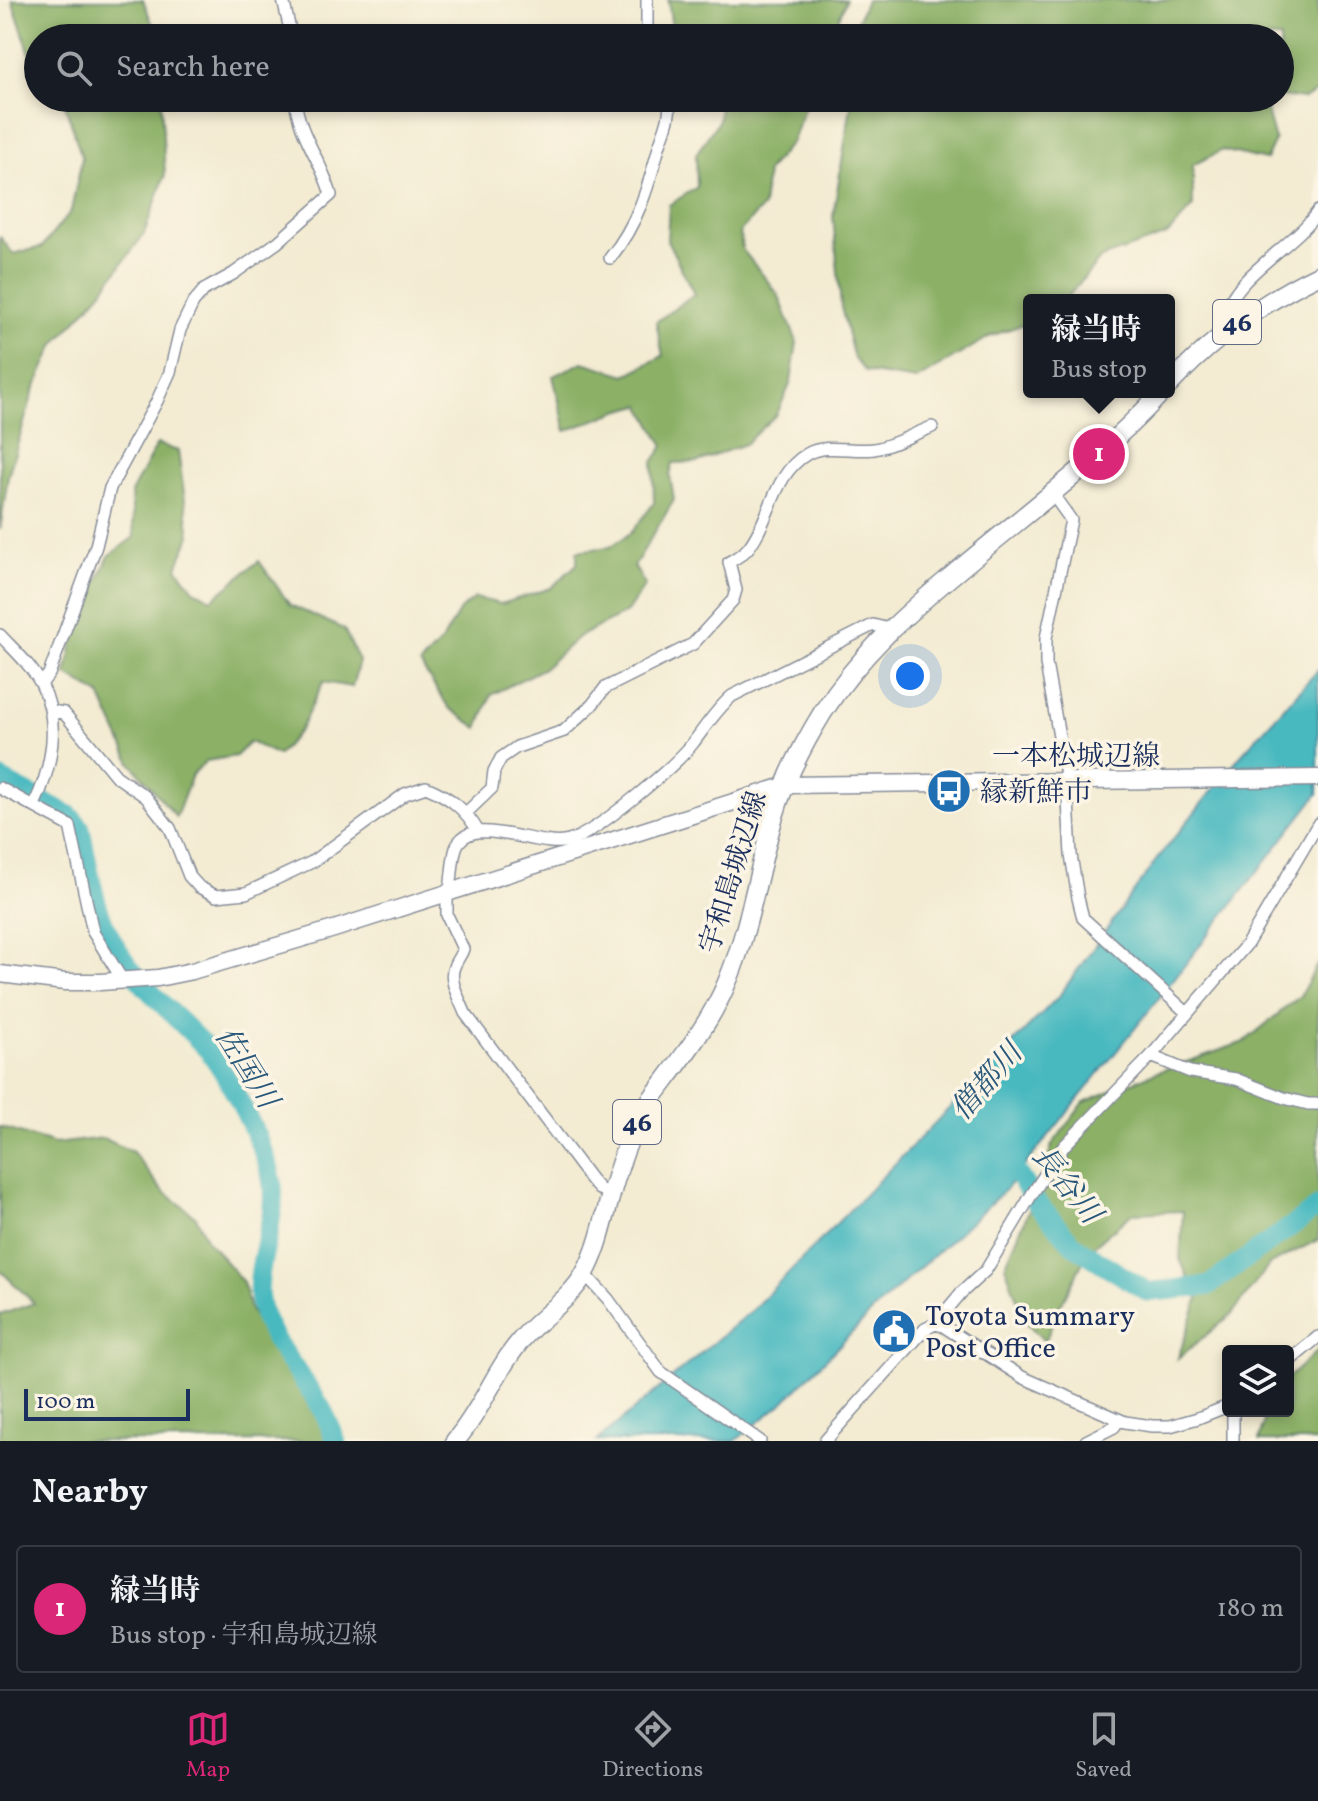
<!DOCTYPE html>
<meta charset="utf-8">
<style>
:root{--surface:#171b24;--page:#20242c;--text:#f1f3f6;--muted:#9ea1a6;--line:#363941;--accent:#db2777}
body{margin:0;font-family:Vollkorn,"Noto Serif JP",serif;background:var(--page);color:var(--text)}
.controls{position:absolute;right:24px;bottom:24px;display:grid;overflow:hidden;border-radius:8px;box-shadow:0 4px 12px #0003}
.controls button{width:72px;height:72px;display:grid;place-items:center;padding:0;border:0;border-bottom:2px solid var(--line);background:var(--surface);color:var(--text);font:40px sans-serif}
.scale{position:absolute;left:24px;bottom:20px;width:166px;box-sizing:border-box;padding-left:8px;border:4px solid #1b2f5e;border-top:0;font-size:22px;line-height:28px;white-space:nowrap;color:#1b2f5e;-webkit-text-stroke:6px #fcf5e5;paint-order:stroke}
.you{position:absolute;left:910px;top:676px;width:28px;height:28px;margin:-20px;border:6px solid #fff;border-radius:50%;background:#1a73e8;box-shadow:0 0 0 12px #1a73e833}
.badge{display:grid;place-items:center;width:52px;height:52px;border-radius:50%;background:var(--accent);color:#fff;font-size:26px;font-weight:700}
.pin{position:absolute;translate:-50% -50%;border:4px solid #fff;box-shadow:0 2px 8px #0006}
.popup{position:absolute;left:1023px;top:294px;width:152px;height:104px;box-sizing:border-box;display:grid;place-content:center;border-radius:8px;background:var(--surface);filter:drop-shadow(0 2px 6px #0005);font-size:26px;white-space:nowrap;color:var(--muted)}
.popup b{font-size:30px;color:var(--text)}
.popup::after{content:'';position:absolute;left:50%;top:100%;margin-left:-16px;border:16px solid transparent;border-top-color:var(--surface)}
.list{margin:0;padding:0;list-style:none}
h2{display:flex;justify-content:space-between;align-items:center;height:104px;margin:0;padding:0 32px;font-size:34px}
h2 small{font-size:26px;font-weight:400;color:var(--muted)}
.list li{display:grid;grid-template-columns:52px 1fr auto;gap:24px;align-items:center;box-sizing:border-box;height:128px;margin:0 16px 16px;padding:0 16px;border:2px solid var(--line);border-radius:8px}
.list b{display:block;font-size:30px;white-space:nowrap}
.list p{margin:0;font-size:26px;white-space:nowrap;color:var(--muted)}
.list em{font-size:26px;font-style:normal;color:var(--muted)}
.icon{flex:none;width:44px;height:44px;fill:none;stroke:currentColor;stroke-width:2;stroke-linecap:round;stroke-linejoin:round}
.map{position:relative;flex:none;width:1318px;height:1441px;overflow:hidden}
.search{position:absolute;background:var(--surface);box-shadow:0 4px 12px #0003;left:24px;right:24px;top:24px;height:88px;display:flex;align-items:center;gap:20px;box-sizing:border-box;padding:0 28px;border-radius:44px;color:var(--muted);font-size:30px}
.sheet{height:248px;background:var(--surface)}
nav{display:flex;justify-content:space-around;align-items:center;box-sizing:border-box;height:112px;border-top:2px solid var(--line);background:var(--surface);font-size:22px;color:var(--muted)}
nav a{display:grid;justify-items:center;gap:4px}
nav .on{color:var(--accent)}
.map>svg:first-child{display:block}
</style>
<div class="map">
<svg width="1318" height="1441" viewBox="0 0 1318 1441">
<rect width="100%" height="100%" fill="#fcf5e5"/>
<filter id="ink" filterUnits="userSpaceOnUse"><feTurbulence type="fractalNoise" baseFrequency=".0125" numOctaves="2"/><feDisplacementMap in="SourceGraphic" scale="16" xChannelSelector="R" yChannelSelector="G"/><feConvolveMatrix kernelMatrix="1 2 1 2 8 2 1 2 1" color-interpolation-filters="sRGB"/></filter>
<filter id="wash" filterUnits="userSpaceOnUse"><feTurbulence type="fractalNoise" baseFrequency=".006" numOctaves="4" result="noise"/><feDisplacementMap in="SourceGraphic" scale="32" xChannelSelector="R" yChannelSelector="G"/><feGaussianBlur stdDeviation="1.8" result="paint"/><feColorMatrix in="noise" values="0 0 0 0 0 0 0 0 0 0 0 0 0 0 0 0 0 1.4 0 .05"/><feComposite in="paint" operator="in"/></filter>
<g filter="url(#wash)">
<rect width="100%" height="100%" fill="#f3ebd2"/>
<path fill="#8bb066" stroke="#537062" stroke-width="2" d="M 12,0 L 143,0 L 158,38 L 38,38 L 38,62 L 30,54 Z
M 668,0 L 846,0 L 831,38 L 676,38 L 673,35 Z
M 866,0 L 1318,0 L 1318,91 L 1303,99 L 1280,96 L 1280,38 L 850,38 Z
M 63,98 L 161,98 L 165,175 L 144,234 L 99,295 L 55,344 L 33,393 L 8,476 L 0,530 L 0,237 L 13,254 L 42,247 L 71,211 L 82,158 Z
M 720,98 L 808,98 L 792,141 L 767,171 L 763,207 L 740,231 L 742,249 L 778,294 L 797,342 L 791,382 L 777,414 L 745,444 L 698,462 L 673,463 L 670,476 L 674,500 L 634,566 L 645,585 L 627,612 L 578,637 L 544,668 L 491,695 L 478,728 L 449,708 L 420,664 L 442,641 L 460,610 L 475,598 L 501,604 L 551,588 L 577,564 L 577,551 L 610,547 L 632,532 L 654,503 L 653,462 L 664,446 L 641,405 L 618,411 L 566,431 L 553,376 L 583,362 L 626,375 L 663,356 L 656,322 L 694,294 L 667,240 L 669,205 L 697,187 L 696,154 L 719,120 Z
M 850,98 L 1276,98 L 1266,108 L 1275,140 L 1266,160 L 1222,150 L 1193,165 L 1193,207 L 1167,235 L 1101,258 L 1065,300 L 1029,300 L 1029,322 L 991,336 L 916,380 L 866,372 L 854,359 L 841,307 L 833,216 L 851,106 Z
M 157,444 L 178,451 L 190,536 L 177,567 L 194,590 L 212,599 L 259,561 L 290,605 L 344,629 L 359,661 L 352,687 L 323,682 L 300,730 L 278,755 L 250,742 L 236,756 L 206,761 L 192,775 L 176,817 L 131,763 L 100,695 L 66,674 L 76,629 L 109,556 L 134,537 L 131,493 Z
M 1318,963 L 1318,1240 L 1270,1264 L 1232,1314 L 1178,1358 L 1198,1299 L 1180,1259 L 1183,1211 L 1133,1213 L 1089,1250 L 1056,1314 L 1045,1342 L 1025,1321 L 1005,1266 L 1041,1182 L 1052,1145 L 1084,1102 L 1149,1075 L 1244,1042 L 1300,996 Z
M 0,1127 L 55,1144 L 103,1138 L 133,1152 L 161,1189 L 196,1217 L 206,1239 L 243,1282 L 250,1310 L 331,1441 L 0,1441 L 0,1315 L 34,1303 L 0,1270 Z
M 1318,1350 L 1318,1441 L 1259,1441 L 1266,1411 L 1288,1411 L 1288,1378 Z"/>
<path fill="#4ab9c0" stroke="#32748f" stroke-width="2" d="M 1318,670 L 1318,794 L 1145,1016 L 1005,1190 L 875,1309 L 784,1402 L 735,1441 L 597,1441 L 753,1309 L 1059,996 L 1160,855 L 1240,756 Z"/>
<g fill="none" stroke-linecap="round" stroke-linejoin="round">
<path stroke="#4ab9c0" stroke-width="20" d="M 0,779 L 69,815 L 80,827 C 88,863 93,906 111,938 C 134,983 172,1011 206,1048 C 225,1068 259,1138 268,1165 C 284,1211 256,1255 259,1297 C 263,1337 306,1378 324,1413 C 329,1422 332,1432 336,1441
M 1004,1153 L 1035,1201 L 1075,1246 L 1148,1292 L 1208,1286 L 1318,1207"/>
</g>
</g>
<g filter="url(#ink)">
<g fill="none" stroke-linecap="round" stroke-linejoin="round">
<g stroke="#878d98" stroke-width="14">
<path id="street" d="M 283,0 L 292,38
M 647,0 L 647,38
M 610,258 C 637,225 648,188 659,147 C 664,131 672,116 669,98
M 1235,323 L 1227,312 C 1232,278 1297,244 1318,211
M 1051,492 L 1071,520 L 1046,638 L 1046,664 L 1067,781 L 1071,855 L 1078,898 L 1083,918 L 1186,1012
M 0,635 C 14,650 31,665 41,684 C 61,721 52,768 34,805
M 41,684 L 49,674 L 96,546 L 110,488 L 157,401 L 170,372 L 180,330 L 193,303 L 204,290 L 233,274 L 278,242 L 331,195 C 322,161 298,134 295,98
M 51,711 L 64,713 L 116,776 L 146,797 L 170,828 L 189,876 L 199,887 L 216,896 L 246,893 L 312,862 L 405,794 L 426,787 C 450,797 465,809 478,831
M 0,788 L 70,826 L 93,932 L 123,981
M 467,812 L 492,788 L 494,771 L 501,758 L 517,747 L 564,731 L 592,705 L 605,688 L 693,644 L 733,600 L 736,590 L 729,562 C 736,558 744,554 749,547 C 771,519 773,474 807,454 C 826,443 852,452 874,449 C 893,446 913,434 932,427
M 450,891 C 452,877 452,861 456,848 C 469,811 540,850 569,841 C 596,833 675,766 693,743 C 706,726 716,710 732,696 L 873,625 L 889,629
M 447,892 L 447,915 L 463,949 C 461,956 456,960 454,967 C 448,980 460,1000 465,1013 L 591,1180 L 599,1189 L 611,1194
M 1151,1056 L 1190,1072 L 1236,1079 L 1284,1098 L 1308,1104 L 1318,1104
M 585,1274 L 608,1299 L 661,1372 L 760,1441
M 935,1324 L 943,1326 L 1022,1377 L 1125,1422 L 1152,1426 L 1170,1426 L 1198,1418 L 1228,1406
M 1288,1362 L 1318,1337
M 825,1441 L 925,1329 L 935,1324 L 961,1293 L 986,1270 L 1032,1194 L 1064,1146 L 1151,1056 L 1247,944 L 1318,824
M 1086,1441 L 1114,1427 L 1119,1420
M 1233,1441 L 1233,1411"/>
</g>
<g stroke="#878d98" stroke-width="19">
<path id="secondary" d="M 0,974 L 65,982 L 100,982 L 158,978 L 192,971 L 334,929 L 787,785 L 1318,778"/>
</g>
<g stroke="#878d98" stroke-width="21">
<path id="primary" d="M 1169,385 C 1213,338 1260,303 1318,275
M 455,1441 C 482,1410 495,1370 522,1339 C 541,1316 570,1300 585,1273 C 598,1250 603,1223 610,1198 C 618,1168 628,1139 642,1112 C 672,1070 709,1028 728,980 C 750,927 758,870 774,816 C 784,781 804,743 823,712 C 860,654 909,611 961,568 C 1029,511 1102,457 1162,392"/>
</g>
<use href="#street" stroke="#fff" stroke-width="11"/>
<use href="#secondary" stroke="#fff" stroke-width="16"/>
<use href="#primary" stroke="#fff" stroke-width="18"/>
</g>
</g>
<defs>
<g id="bus-disc" transform="scale(2.3)"><circle r="9.5" fill="#1f6fb2" stroke="#fcf5e5"/><path d="M-5-6H5V4H4V6H2V4H-2V6H-4V4H-5ZM-3.5-4V0h7V-4ZM-3.5 1.2v1.5H-2V1.2ZM2 1.2v1.5H3.5V1.2Z" fill="#fff"/></g>
<g id="civic-disc" transform="scale(2.3)"><circle r="9.5" fill="#1f6fb2" stroke="#fcf5e5"/><path d="M-.6-6.5H3V-4.5H.6V-3L4-1V1h2V6H-6V1h2V-1L-.6-3ZM-1.2 2.5V6h2.4V2.5Z" fill="#fff"/></g>
</defs>
<g fill-rule="evenodd">
<use href="#bus-disc" x="949" y="791"/>
<use href="#civic-disc" x="894" y="1331"/>
</g>
<g text-anchor="middle" stroke-width="7" stroke-linejoin="round" paint-order="stroke">
<g fill="#fcf5e5" stroke="#5e6a86" stroke-width="2">
<rect x="1213" y="300" width="48" height="44" rx="6"/>
<rect x="613" y="1100" width="48" height="44" rx="6"/>
</g>
<g font-size="26" font-weight="bold" fill="#1b2f5e">
<text x="1237" y="331">46</text>
<text x="637" y="1131">46</text>
</g>
<g font-size="28" fill="#1b2f5e" stroke="#fcf5e5">
<text x="1076" y="765">一本松城辺線</text>
<text transform="translate(732 872) rotate(-73)" y="10">宇和島城辺線</text>
</g>
<g font-size="28" fill="#1b2f5e" stroke="#fcf5e5" text-anchor="start">
<text x="980" y="801">縁新鮮市</text>
<text x="925" y="1325">Toyota Summary<tspan x="925" dy="32">Post Office</tspan></text>
</g>
<g font-size="30" font-style="italic" fill="#29587b" stroke="#fcf5e5">
<text transform="translate(247 1067) rotate(58)" y="10">佐国川</text>
<text transform="translate(986 1081) rotate(-49)" y="10">僧都川</text>
<text transform="translate(1067 1184) rotate(51)" y="10">長谷川</text>
</g>
</g>
</svg>
<div class="controls">
<button><svg class="icon" aria-label="layers" viewBox="0 0 24 24"><path d="M12 4l9 5-9 5-9-5zM3 14l9 5 9-5"/></svg></button>
</div>
<div class="scale">100 m</div>
<div class="you"></div>
<div class="pin badge" style="left:1099px;top:454px">1</div>
<div class="popup"><b>緑当時</b>Bus stop</div>
<div class="search"><svg class="icon" aria-label="search" viewBox="0 0 24 24"><circle cx="10" cy="10" r="6"/><path d="M15 15l6 6"/></svg>Search here</div>
</div>
<section class="sheet">
<h2>Nearby<small></small></h2>
<ul class="list">
<li><span class="badge">1</span><div><b>緑当時</b><p>Bus stop · 宇和島城辺線</p></div><em>180 m</em></li>
</ul>
</section>
<nav>
<a class="on"><svg class="icon" aria-label="map" viewBox="0 0 24 24"><path d="M3 6l6-2 6 2 6-2v14l-6 2-6-2-6 2zM9 4v14M15 6v14"/></svg>Map</a>
<a><svg class="icon" aria-label="directions" viewBox="0 0 24 24"><path d="M12 3l9 9-9 9-9-9zM9 14v-3h6M13 9l2 2-2 2"/></svg>Directions</a>
<a><svg class="icon" aria-label="saved" viewBox="0 0 24 24"><path d="M7 4h10v16l-5-4-5 4z"/></svg>Saved</a>
</nav>
